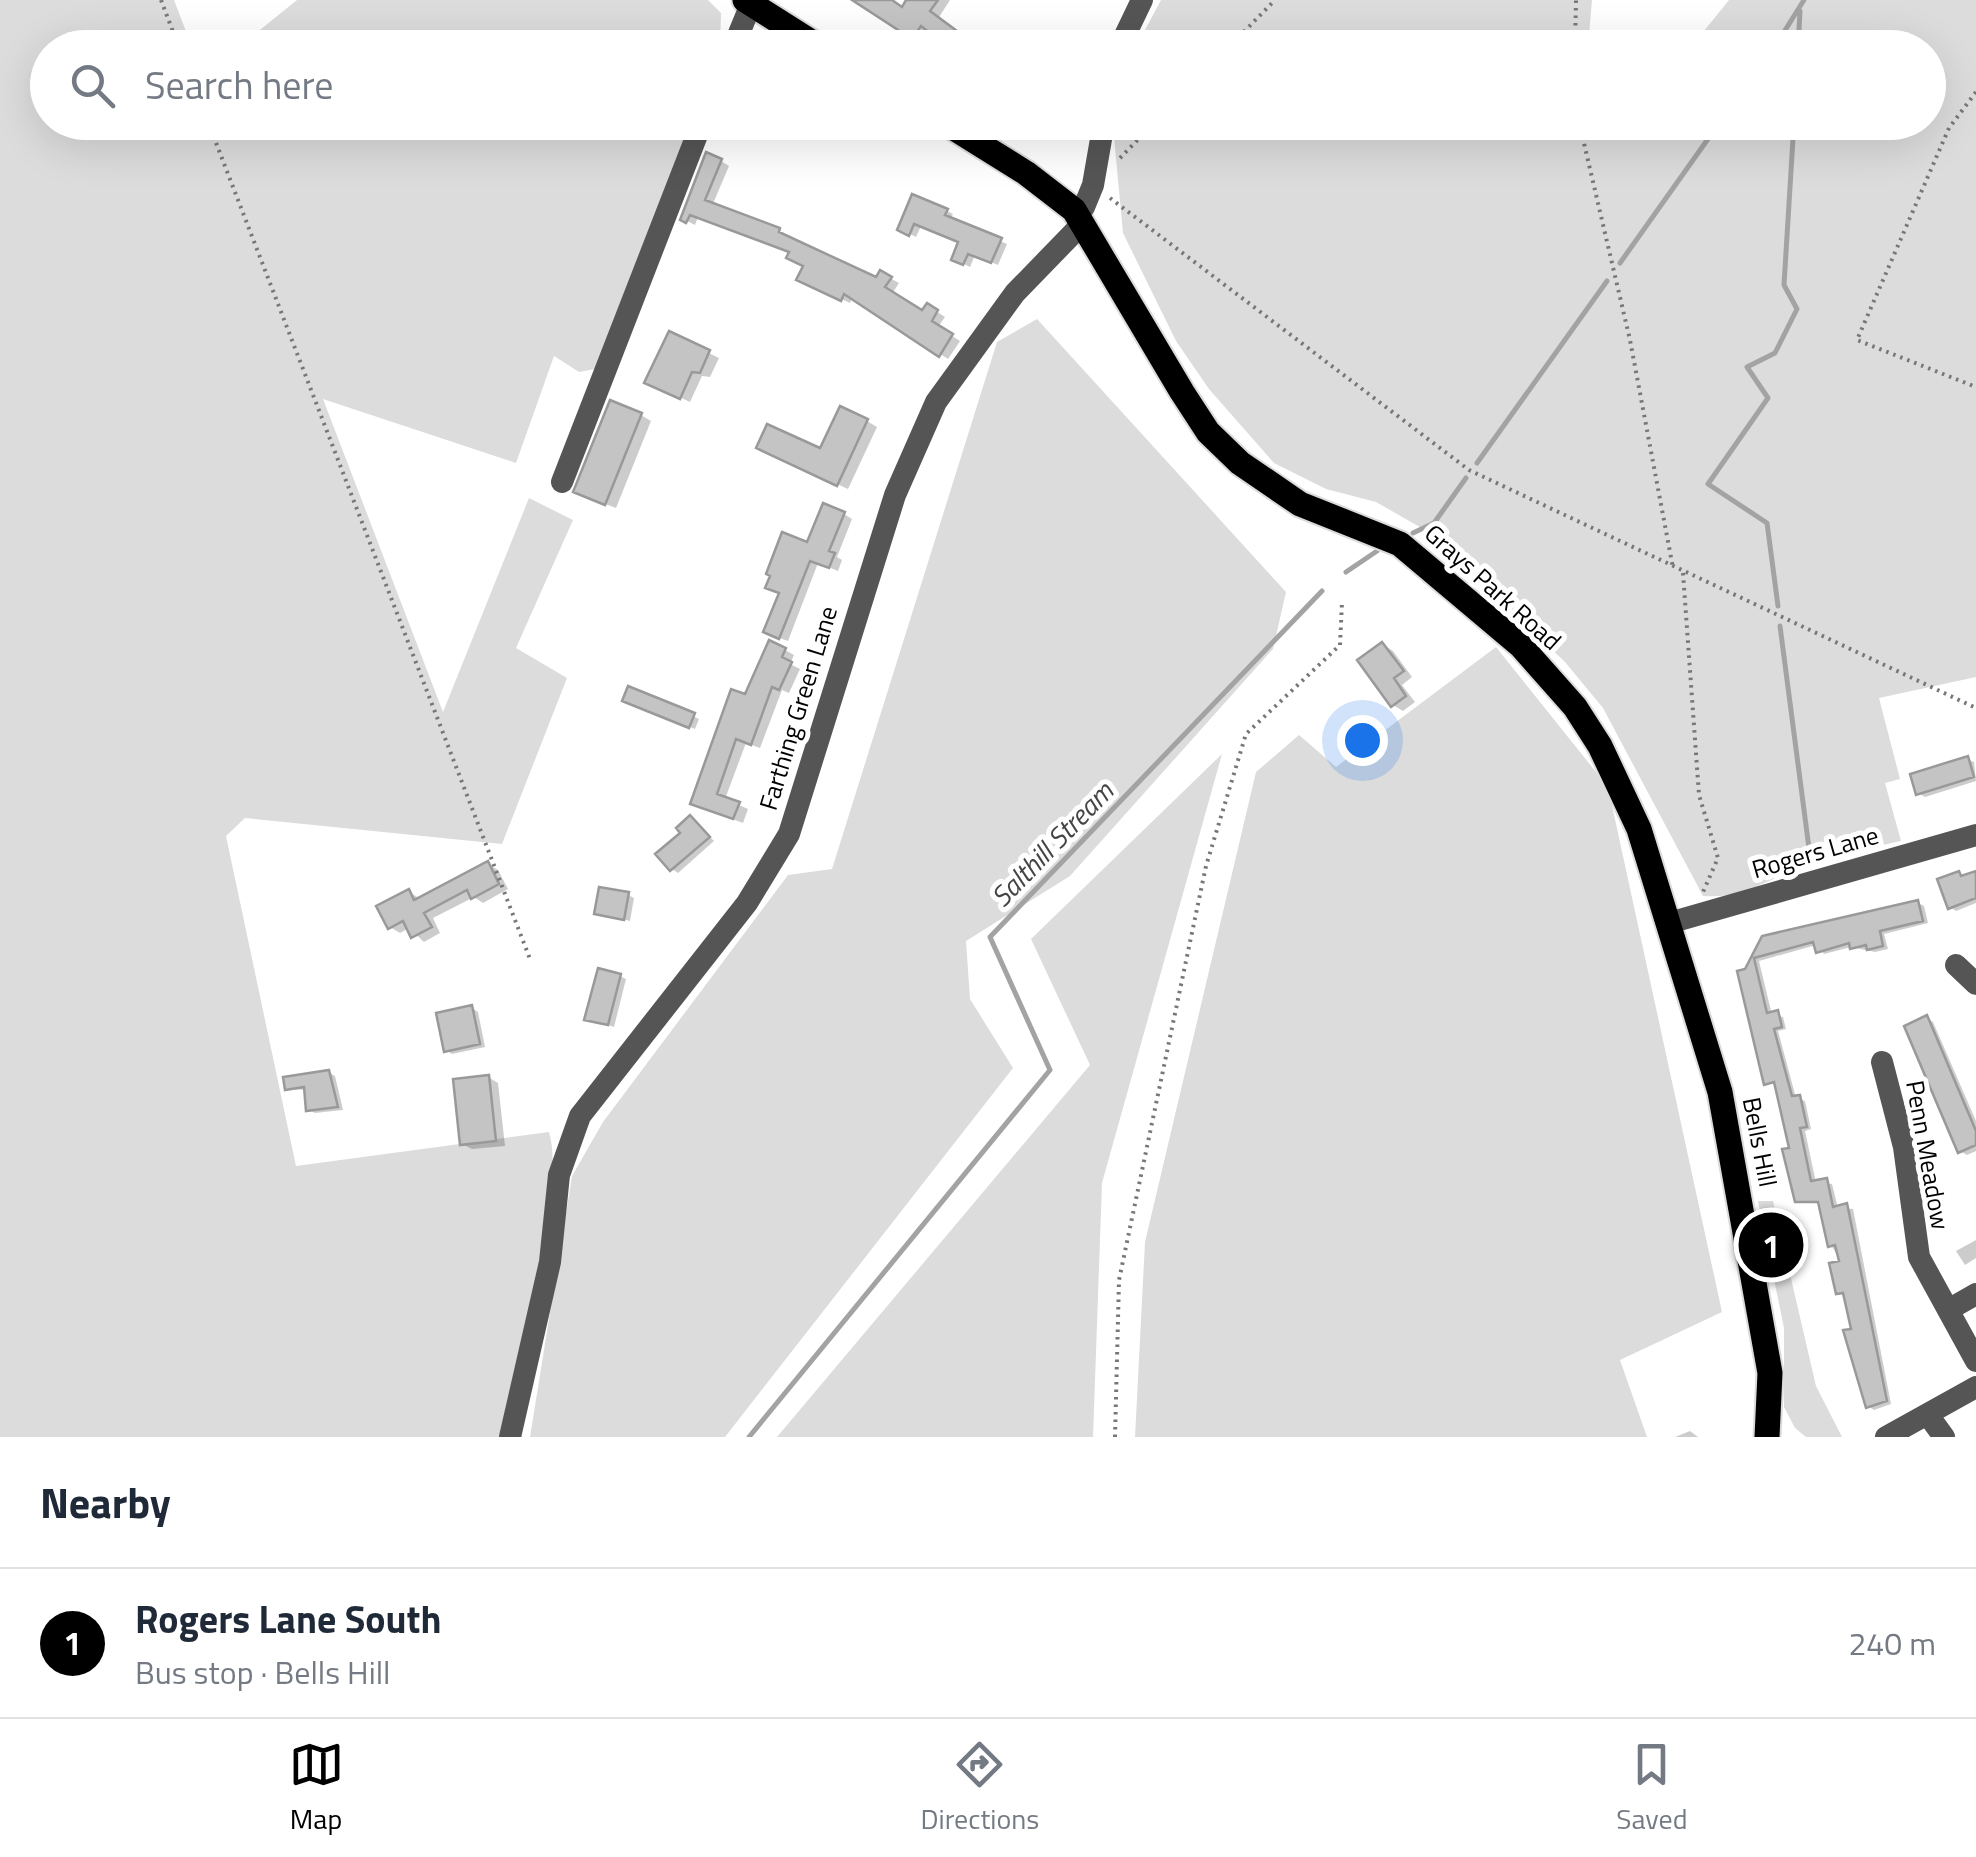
<!DOCTYPE html>
<meta charset="utf-8">
<style>
:root{--surface:#fff;--page:#f2f2f3;--text:#1f2937;--muted:#747a83;--line:#e0e1e3;--accent:#000}
body{margin:0;font-family:"Titillium Web",sans-serif;background:var(--page);color:var(--text)}
.you{position:absolute;left:1362px;top:740px;width:35px;height:35px;margin:-25px;border:8px solid #fff;border-radius:50%;background:#1a73e8;box-shadow:0 0 0 15px #1a73e833}
.badge{display:grid;place-items:center;width:65px;height:65px;border-radius:50%;background:var(--accent);color:#fff;font-size:32px;font-weight:700}
.pin{position:absolute;translate:-50% -50%;border:5px solid #fff;box-shadow:0 2px 10px #0006}
.list{margin:0;padding:0;list-style:none}
h2{display:flex;justify-content:space-between;align-items:center;height:130px;margin:0;padding:0 40px;font-size:42px}
h2 small{font-size:32px;font-weight:400;color:var(--muted)}
.list li{display:grid;grid-template-columns:65px 1fr auto;gap:30px;align-items:center;box-sizing:border-box;height:150px;padding:0 40px;border-top:2px solid var(--line)}
.list b{display:block;font-size:38px;white-space:nowrap}
.list p{margin:0;font-size:32px;white-space:nowrap;color:var(--muted)}
.list em{font-size:32px;font-style:normal;color:var(--muted)}
.icon{flex:none;width:55px;height:55px;fill:none;stroke:currentColor;stroke-width:2;stroke-linecap:round;stroke-linejoin:round}
.map{position:relative;flex:none;width:1976px;height:1437px;overflow:hidden}
.search{position:absolute;background:var(--surface);box-shadow:0 10px 40px #0002;left:30px;right:30px;top:30px;height:110px;display:flex;align-items:center;gap:25px;box-sizing:border-box;padding:0 35px;border-radius:55px;color:var(--muted);font-size:38px}
.sheet{height:280px;background:var(--surface)}
nav{display:flex;justify-content:space-around;align-items:center;box-sizing:border-box;height:140px;border-top:2px solid var(--line);background:var(--surface);font-size:28px;color:var(--muted)}
nav a{display:grid;justify-items:center;gap:5px}
nav .on{color:var(--accent)}
.map>svg:first-child{display:block}
</style>
<div class="map">
<svg width="1976" height="1437" viewBox="0 0 1976 1437">
<rect width="100%" height="100%" fill="#fff"/>
<path fill="#dcdcdc" d="M 0,0 L 174,0 L 192,47 L 48,48 L 48,122 L 692,123 L 595,369 L 579,372 L 554,356 L 516,463 L 323,399 L 443,712 L 529,498 L 573,520 L 516,648 L 567,678 L 502,844 L 245,818 L 226,836 L 296,1166 L 549,1132 C 559,1168 544,1188 550,1226 L 499,1437 L 0,1437 Z
M 297,0 L 708,0 L 721,13 L 720,47 L 239,47 Z
M 1161,0 L 1592,0 L 1588,47 L 1136,47 Z
M 1729,0 L 1976,0 L 1976,677 L 1879,698 L 1900,779 L 1885,783 L 1901,841 C 1875,847 1849,851 1823,858 C 1782,870 1747,900 1703,896 L 1603,708 L 1565,662 L 1425,530 L 1376,502 L 1326,489 L 1274,463 L 1209,389 L 1176,341 L 1123,233 L 1114,137 L 1118,122 L 1928,122 L 1928,48 L 1691,47 Z
M 1037,319 L 1286,592 L 1273,649 L 1070,876 L 966,941 L 970,999 L 1013,1068 L 725,1437 L 530,1437 L 572,1176 L 603,1122 L 788,875 L 832,869 L 997,342 Z
M 1496,647 L 1608,787 L 1722,1312 L 1620,1360 L 1647,1437 L 1135,1437 L 1145,1242 L 1256,772 L 1299,735 L 1336,767 Z
M 1222,754 L 1102,1183 L 1093,1437 L 777,1437 L 1090,1065 L 1031,939 Z
M 1758,1201 L 1773,1201 L 1816,1386 L 1842,1437 L 1806,1437 L 1795,1428 L 1784,1407 L 1784,1328 Z"/>
<path fill="#0003" d="M 857,0 L 888,0 L 903,10 L 909,0 L 950,0 L 923,42 Z
M 721,161 L 729,166 L 712,206 L 779,231 L 786,238 L 877,280 L 881,273 L 899,283 L 892,294 L 923,313 L 928,306 L 945,317 L 938,327 L 960,341 L 948,359 L 853,297 L 850,303 L 807,283 L 805,265 L 791,252 L 698,217 L 695,225 L 683,219 Z
M 947,211 L 953,214 L 950,220 L 1007,244 L 998,265 L 975,255 L 970,267 L 960,262 L 961,242 L 921,226 L 916,237 L 900,229 Z
M 670,334 L 719,358 L 710,377 L 702,376 L 690,402 L 658,387 Z
M 641,415 L 651,421 L 616,508 L 587,497 Z
M 867,421 L 877,427 L 848,489 L 769,453 L 821,452 Z
M 844,514 L 852,519 L 837,557 L 842,560 L 838,571 L 818,563 L 788,641 L 774,636 L 781,593 L 809,545 Z
M 1383,645 L 1393,651 L 1412,677 L 1402,685 L 1415,702 L 1403,711 L 1393,705 Z
M 785,650 L 794,655 L 790,664 L 800,669 L 789,693 L 782,690 L 760,748 L 746,743 L 725,799 L 748,809 L 743,823 L 702,808 L 746,697 Z
M 631,703 L 693,716 L 699,719 L 695,729 Z
M 1967,759 L 1974,762 L 1976,781 L 1925,797 L 1918,793 Z
M 691,818 L 714,841 L 678,873 L 672,869 Z
M 488,864 L 498,870 L 508,889 L 483,903 L 474,897 L 433,918 L 440,933 L 424,942 L 409,928 L 400,933 L 390,927 L 409,892 L 419,898 Z
M 1976,873 L 1976,903 L 1956,911 L 1950,907 L 1941,880 Z
M 628,895 L 634,898 L 630,921 L 597,913 Z
M 1918,903 L 1924,906 L 1928,923 L 1884,934 L 1888,949 L 1875,952 L 1851,947 L 1824,954 L 1816,945 L 1759,961 L 1772,1015 L 1783,1017 L 1786,1029 L 1778,1031 L 1796,1098 L 1805,1101 L 1811,1129 L 1805,1131 L 1816,1183 L 1832,1184 L 1838,1208 L 1853,1209 L 1891,1404 L 1874,1410 L 1868,1406 L 1844,1296 L 1838,1293 L 1842,1263 L 1831,1245 L 1821,1204 L 1797,1200 L 1792,1150 L 1777,1085 L 1767,1083 L 1746,971 L 1763,938 Z
M 620,976 L 626,979 L 614,1027 L 587,1018 Z
M 472,1008 L 478,1012 L 485,1047 L 452,1054 L 446,1050 Z
M 1927,1018 L 1933,1022 L 1976,1121 L 1976,1151 L 1967,1155 L 1960,1151 Z
M 328,1072 L 335,1076 L 343,1110 L 315,1113 L 309,1110 L 307,1090 L 288,1089 Z
M 488,1077 L 498,1083 L 505,1146 L 472,1149 L 462,1144 Z
M 1976,1240 L 1976,1258 L 1965,1265 L 1956,1251 Z
M 1690,1431 L 1698,1437 L 1675,1437 Z"/>
<g fill="none" stroke-linecap="round" stroke-linejoin="round">
<path stroke="#a3a3a3" stroke-width="5" d="M 1774,48 L 1804,0
M 1798,48 L 1800,11
M 1620,263 L 1720,122
M 1477,463 L 1607,281
M 1413,533 L 1434,523 L 1466,478
M 1346,572 L 1377,551
M 1778,606 L 1767,523 L 1708,484 L 1768,398 L 1747,367 L 1775,353 L 1797,309 L 1784,285 L 1794,122
M 1780,626 L 1810,856
M 749,1437 L 1050,1070 L 990,937 L 1322,591"/>
</g>
<path fill="#c4c4c4" stroke="#999" stroke-width="2.5" d="M 852,0 L 892,0 L 902,7 L 906,0 L 938,0 L 930,11 L 980,48 L 949,48 L 921,26 L 912,39 Z
M 706,152 L 722,159 L 705,200 L 780,228 L 779,232 L 876,277 L 880,270 L 892,277 L 885,287 L 922,310 L 927,303 L 938,310 L 932,321 L 953,334 L 939,357 L 844,294 L 841,301 L 796,280 L 803,266 L 786,258 L 789,252 L 690,215 L 686,223 L 680,220 Z
M 912,194 L 948,209 L 945,215 L 1002,238 L 991,263 L 968,254 L 963,265 L 951,260 L 958,242 L 914,224 L 909,236 L 897,230 Z
M 669,331 L 710,350 L 700,373 L 692,372 L 680,399 L 644,383 Z
M 610,400 L 642,413 L 605,505 L 573,492 Z
M 840,406 L 868,419 L 837,486 L 756,448 L 767,424 L 820,448 Z
M 823,503 L 845,512 L 829,551 L 835,553 L 829,568 L 810,561 L 779,639 L 763,632 L 779,593 L 765,588 L 770,576 L 766,574 L 782,532 L 807,542 Z
M 769,640 L 786,648 L 782,657 L 792,662 L 779,690 L 772,687 L 751,745 L 736,739 L 717,794 L 740,802 L 733,819 L 690,804 L 731,689 L 745,694 Z
M 1382,642 L 1404,671 L 1394,678 L 1406,696 L 1391,707 L 1357,660 Z
M 628,686 L 695,713 L 689,728 L 622,701 Z
M 1968,756 L 1974,777 L 1916,795 L 1910,774 Z
M 690,815 L 710,837 L 670,871 L 655,854 L 680,833 L 676,828 Z
M 488,861 L 499,884 L 471,899 L 467,890 L 424,913 L 432,927 L 411,938 L 403,921 L 388,929 L 376,906 L 409,889 L 414,900 Z
M 1959,871 L 1961,876 L 1976,871 L 1976,898 L 1948,909 L 1937,879 Z
M 599,887 L 629,892 L 624,920 L 594,914 Z
M 1918,900 L 1923,921 L 1880,931 L 1883,946 L 1867,950 L 1866,945 L 1850,949 L 1849,943 L 1816,953 L 1813,942 L 1754,958 L 1767,1013 L 1778,1010 L 1782,1027 L 1774,1029 L 1792,1096 L 1800,1095 L 1807,1127 L 1800,1128 L 1811,1181 L 1827,1178 L 1833,1207 L 1847,1203 L 1887,1401 L 1866,1408 L 1843,1330 L 1851,1329 L 1843,1293 L 1836,1294 L 1829,1263 L 1839,1261 L 1835,1245 L 1828,1247 L 1818,1202 L 1795,1202 L 1782,1149 L 1789,1148 L 1774,1082 L 1764,1085 L 1737,971 L 1745,969 L 1762,936 Z
M 598,968 L 621,974 L 608,1025 L 584,1020 Z
M 472,1005 L 480,1044 L 444,1052 L 436,1013 Z
M 1927,1015 L 1976,1131 L 1976,1145 L 1958,1153 L 1904,1026 Z
M 329,1070 L 338,1107 L 306,1111 L 304,1087 L 285,1090 L 283,1077 Z
M 489,1075 L 496,1141 L 460,1145 L 453,1079 Z"/>
<g fill="none" stroke-linecap="round" stroke-linejoin="round">
<g stroke="#dbdbdb" stroke-width="29">
<path id="major" d="M 745,0 L 821,48
M 944,122 L 1026,173 L 1074,210 L 1182,392 L 1208,432 L 1240,463 L 1300,504 L 1400,544 L 1521,646 L 1575,707 L 1600,746 L 1639,829 L 1720,1092 L 1770,1373 L 1767,1437"/>
</g>
<path stroke="#777" stroke-width="4" stroke-dasharray="2.5 5" stroke-linecap="butt" d="M 161,0 L 179,48
M 1228,48 L 1275,0
M 1575,48 L 1576,0
M 1976,92 L 1949,128 L 1857,340 L 1976,387
M 208,122 L 530,959
M 1579,122 L 1630,340 L 1673,568
M 1120,158 L 1155,122
M 1110,198 L 1469,470 L 1976,708
M 1683,573 L 1699,795 L 1718,858 L 1703,892
M 1115,1437 L 1119,1280 L 1206,866 L 1246,734 L 1340,645 L 1342,602"/>
<path stroke="#555" stroke-width="22" d="M 733,48 L 751,4
M 1119,48 L 1142,0
M 1074,210 L 1084,207 L 1093,185 L 1104,122
M 562,482 L 702,122
M 1669,923 L 1976,835
M 1956,965 L 1976,984
M 1882,1062 L 1904,1147 L 1919,1257 L 1976,1361
M 1948,1310 L 1976,1294
M 1928,1415 L 1944,1437
M 510,1437 L 550,1262 L 559,1175 L 580,1116 L 747,903 L 789,834 L 895,495 L 936,402 L 1015,293 L 1082,224
M 1886,1437 L 1976,1387"/>
<use href="#major" stroke="#000" stroke-width="25"/>
</g>
<g text-anchor="middle" stroke-width="10" stroke-linejoin="round" paint-order="stroke">
<g font-size="25" fill="#000" stroke="#fff">
<text transform="translate(1493 587) rotate(42)" y="9">Grays Park Road</text>
<text transform="translate(798 708) rotate(-73)" y="9">Farthing Green Lane</text>
<text transform="translate(1815 852) rotate(-16)" y="9">Rogers Lane</text>
<text transform="translate(1760 1142) rotate(79)" y="9">Bells Hill</text>
<text transform="translate(1928 1155) rotate(80)" y="9">Penn Meadow</text>
</g>
<g font-size="28" font-style="italic" fill="#444" stroke="#fff">
<text transform="translate(1052 844) rotate(-46)" y="10">Salthill Stream</text>
</g>
</g>
</svg>
<div class="you"></div>
<div class="pin badge" style="left:1771px;top:1245px">1</div>
<div class="search"><svg class="icon" aria-label="search" viewBox="0 0 24 24"><circle cx="10" cy="10" r="6"/><path d="M15 15l6 6"/></svg>Search here</div>
</div>
<section class="sheet">
<h2>Nearby<small></small></h2>
<ul class="list">
<li><span class="badge">1</span><div><b>Rogers Lane South</b><p>Bus stop · Bells Hill</p></div><em>240 m</em></li>
</ul>
</section>
<nav>
<a class="on"><svg class="icon" aria-label="map" viewBox="0 0 24 24"><path d="M3 6l6-2 6 2 6-2v14l-6 2-6-2-6 2zM9 4v14M15 6v14"/></svg>Map</a>
<a><svg class="icon" aria-label="directions" viewBox="0 0 24 24"><path d="M12 3l9 9-9 9-9-9zM9 14v-3h6M13 9l2 2-2 2"/></svg>Directions</a>
<a><svg class="icon" aria-label="saved" viewBox="0 0 24 24"><path d="M7 4h10v16l-5-4-5 4z"/></svg>Saved</a>
</nav>
